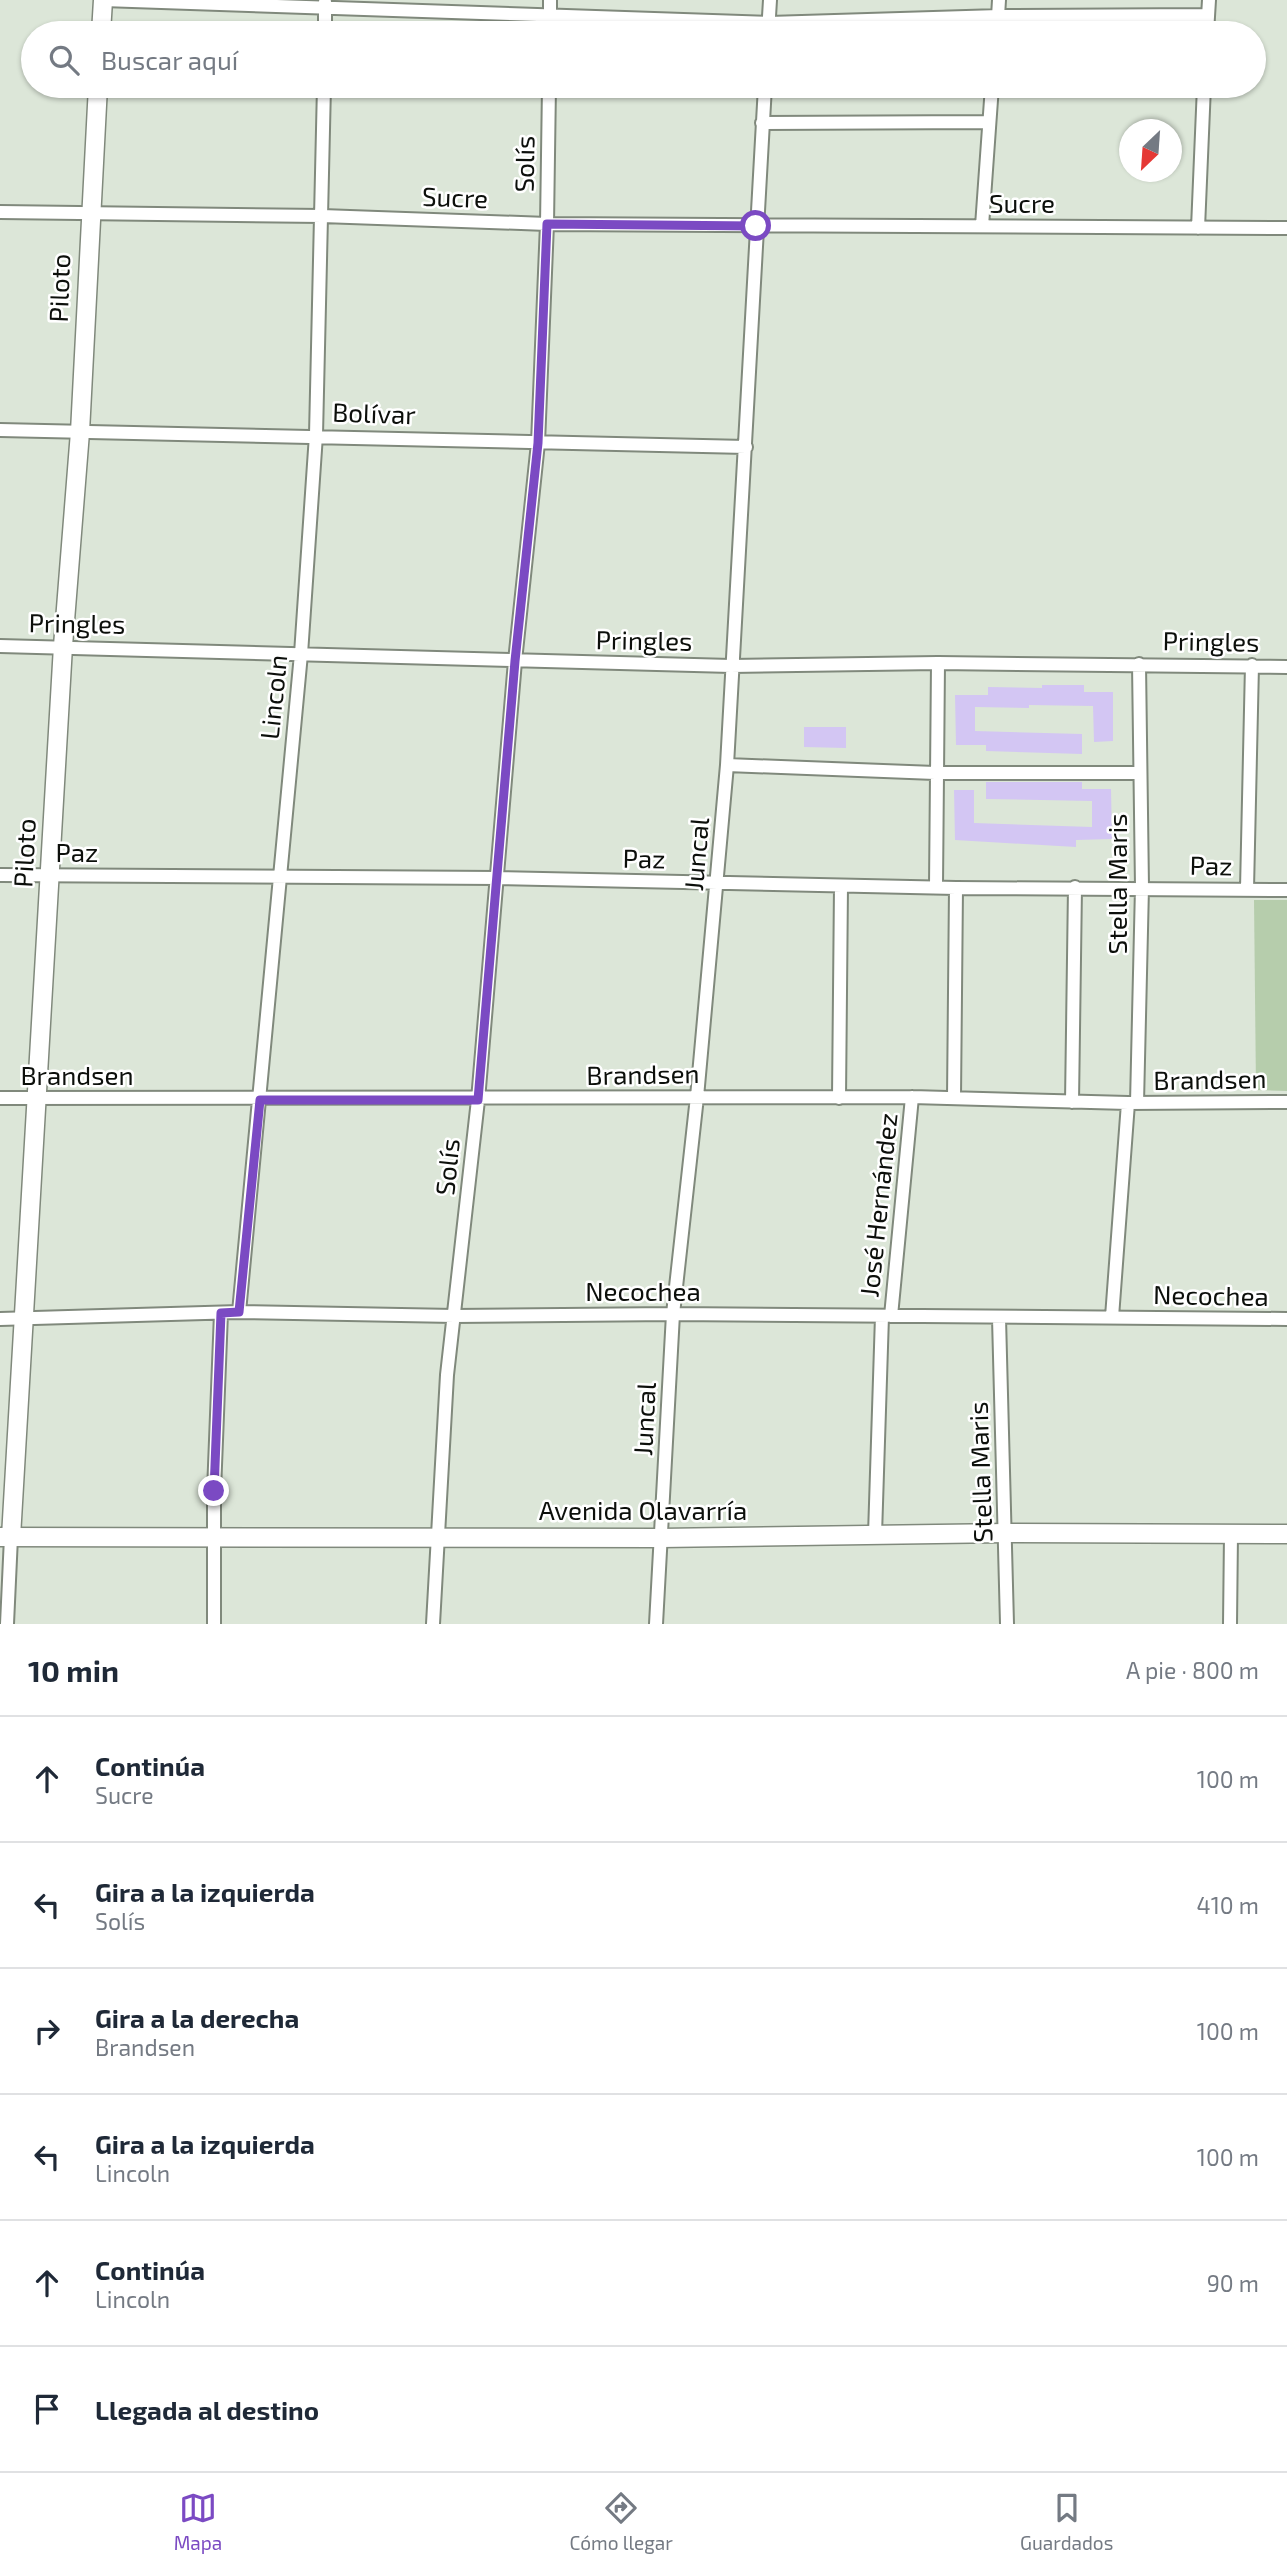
<!DOCTYPE html>
<html lang="es">
<meta charset="utf-8">
<style>
:root{--surface:#fff;--page:#f6f6f7;--text:#1f2937;--muted:#747a83;--line:#e0e1e3;--accent:#7b4ac3}
body{margin:0;font-family:"Exo 2",sans-serif;background:var(--page);color:var(--text)}
.compass{position:absolute;left:1119px;top:119px;width:63px;height:63px;border-radius:50%;background:var(--surface);box-shadow:0 2px 5px #0004;rotate:205deg}
.stop{position:absolute;width:21px;height:21px;margin:-16px;border:5px solid #7b4ac3;border-radius:50%;background:#fff}
.stop.end{background:#7b4ac3;border-color:#fff;box-shadow:0 2px 7px #0008}
.list{margin:0;padding:0;list-style:none}
h2{display:flex;justify-content:space-between;align-items:center;height:91px;margin:0;padding:0 28px;font-size:30px}
h2 small{font-size:23px;font-weight:400;color:var(--muted)}
.list li{display:grid;grid-template-columns:46px 1fr auto;gap:21px;align-items:center;box-sizing:border-box;height:126px;padding:0 28px;border-top:2px solid var(--line)}
.list b{display:block;font-size:26px;white-space:nowrap}
.list p{margin:0;font-size:23px;white-space:nowrap;color:var(--muted)}
.list em{font-size:23px;font-style:normal;color:var(--muted)}
.icon{flex:none;width:38px;height:38px;fill:none;stroke:currentColor;stroke-width:2;stroke-linecap:round;stroke-linejoin:round}
.map{position:relative;flex:none;width:1287px;height:1624px;overflow:hidden}
.search{position:absolute;background:var(--surface);box-shadow:0 2px 5px #0004;left:21px;right:21px;top:21px;height:77px;display:flex;align-items:center;gap:18px;box-sizing:border-box;padding:0 24px;border-radius:38px;color:var(--muted);font-size:26px}
.sheet{height:847px;background:var(--surface)}
nav{display:flex;justify-content:space-around;align-items:center;box-sizing:border-box;height:98px;border-top:2px solid var(--line);background:var(--surface);font-size:19px;color:var(--muted)}
nav a{display:grid;justify-items:center;gap:4px}
nav .on{color:var(--accent)}
.map>svg:first-child{display:block}
</style>
<div class="map">
<svg width="1287" height="1624" viewBox="0 0 1287 1624">
<rect width="100%" height="100%" fill="#dce6d8"/>
<path fill="#b6cdac" d="M 1254,900 L 1287,900 L 1287,1091 L 1256,1090 Z"/>
<path fill="#d3c6f3" d="M 1042,685 L 1084,685 L 1084,692 L 1113,692 L 1113,741 L 1094,742 L 1093,706 L 1029,705 L 1029,708 L 975,707 L 975,731 L 1082,734 L 1082,754 L 986,751 L 986,745 L 956,745 L 955,695 L 988,695 L 988,687 L 1042,688 Z
M 804,727 L 846,727 L 846,748 L 804,747 Z
M 986,782 L 1082,782 L 1082,789 L 1111,789 L 1112,839 L 1076,840 L 1076,847 L 955,840 L 954,790 L 974,790 L 974,823 L 1092,827 L 1092,801 L 986,799 Z"/>
<g fill="none" stroke-linecap="round" stroke-linejoin="round">
<g stroke="#80897c" stroke-width="16">
<path id="minor" d="M 103,0 L 769,23 L 999,16 L 1208,15
M 325,33 L 325,2
M 550,33 L 550,0
M 768,33 L 770,0
M 997,33 L 999,0
M 1207,33 L 1209,0
M 762,123 L 989,122
M 0,212 L 322,216 L 547,224 L 1287,228
M 982,226 L 992,86
M 1198,228 L 1204,86
M 0,430 L 746,447
M 0,646 L 731,666 L 938,663 L 1287,667
M 727,765 L 935,773 L 1140,773
M 0,875 L 498,878 L 956,888 L 1287,890
M 936,886 L 938,663
M 1247,889 L 1252,665
M 0,1098 L 912,1097 L 1128,1103 L 1287,1102
M 839,1098 L 841,886
M 954,1098 L 956,888
M 1072,1102 L 1075,887
M 1137,1103 L 1142,887 L 1139,664
M 239,1312 L 301,654 L 316,435 L 324,86
M 891,1316 L 912,1097
M 1112,1317 L 1128,1103
M 999,1318 L 1007,1624
M 0,1319 L 239,1312 L 454,1316 L 673,1314 L 1287,1319
M 875,1535 L 882,1316
M 7,1624 L 11,1537
M 214,1624 L 214,1491 L 221,1313
M 433,1624 L 447,1375 L 478,1100 L 515,661 L 538,443 L 547,224 L 549,86
M 656,1624 L 673,1314 L 697,1097 L 727,765 L 765,86
M 1230,1624 L 1231,1534"/>
</g>
<g stroke="#80897c" stroke-width="21">
<path id="secondary" d="M 101,33 L 103,0
M 0,1537 L 661,1538 L 1006,1533 L 1287,1534
M 11,1537 L 63,646 L 80,432 L 98,86"/>
</g>
<use href="#minor" stroke="#fff" stroke-width="12"/>
<use href="#secondary" stroke="#fff" stroke-width="18"/>
</g>
<g fill="none" stroke-linecap="round" stroke-linejoin="round">
<path stroke="#7b4ac3" stroke-width="9" d="M 214,1491 L 221,1313 L 239,1312 L 260,1100 L 478,1100 L 515,661 L 538,443 L 547,224 L 756,226"/>
</g>
<g text-anchor="middle" stroke-width="5" stroke-linejoin="round" paint-order="stroke">
<g font-size="26" fill="#0c0f0b" stroke="#fff">
<text transform="translate(525 164) rotate(-89)" y="9">Solís</text>
<text transform="translate(455 198) rotate(2)" y="9">Sucre</text>
<text x="1022" y="213">Sucre</text>
<text transform="translate(60 288) rotate(-88)" y="9">Piloto</text>
<text transform="translate(374 414) rotate(2)" y="9">Bolívar</text>
<text transform="translate(77 624) rotate(1)" y="9">Pringles</text>
<text transform="translate(644 641) rotate(1)" y="9">Pringles</text>
<text transform="translate(1211 642) rotate(1)" y="9">Pringles</text>
<text transform="translate(274 697) rotate(-84)" y="9">Lincoln</text>
<text transform="translate(25 853) rotate(-87)" y="9">Piloto</text>
<text x="77" y="862">Paz</text>
<text transform="translate(697 854) rotate(-85)" y="9">Juncal</text>
<text transform="translate(644 859) rotate(1)" y="9">Paz</text>
<text transform="translate(1211 866) rotate(1)" y="9">Paz</text>
<text transform="translate(1118 884) rotate(-90)" y="9">Stella Maris</text>
<text transform="translate(643 1075) rotate(-1)" y="9">Brandsen</text>
<text x="77" y="1085">Brandsen</text>
<text transform="translate(1210 1080) rotate(-1)" y="9">Brandsen</text>
<text transform="translate(448 1167) rotate(-84)" y="9">Solís</text>
<text transform="translate(879 1205) rotate(-84)" y="9">José Hernández</text>
<text x="643" y="1301">Necochea</text>
<text transform="translate(1211 1296) rotate(1)" y="9">Necochea</text>
<text transform="translate(645 1419) rotate(-87)" y="9">Juncal</text>
<text transform="translate(981 1472) rotate(-92)" y="9">Stella Maris</text>
<text x="643" y="1520">Avenida Olavarría</text>
</g>
</g>
</svg>
<svg class="compass" viewBox="-18 -18 36 36"><path d="M0-13l5 13h-10z" fill="#e53935"/><path d="M0 13l5-13h-10z" fill="#747a83"/></svg>
<div class="stop" style="left:756px;top:226px"></div>
<div class="stop end" style="left:214px;top:1491px"></div>
<div class="search"><svg class="icon" aria-label="search" viewBox="0 0 24 24"><circle cx="10" cy="10" r="6"/><path d="M15 15l6 6"/></svg>Buscar aquí</div>
</div>
<section class="sheet">
<h2>10 min<small>A pie · 800 m</small></h2>
<ul class="list">
<li><svg class="icon" aria-label="ahead" viewBox="0 0 24 24"><path d="M12 20V5M6 11l6-6 6 6"/></svg><div><b>Continúa</b><p>Sucre</p></div><em>100 m</em></li>
<li><svg class="icon" aria-label="left" viewBox="0 0 24 24"><path d="M17 20v-9H6M10 6l-5 5 5 5"/></svg><div><b>Gira a la izquierda</b><p>Solís</p></div><em>410 m</em></li>
<li><svg class="icon" aria-label="right" viewBox="0 0 24 24"><path d="M7 20v-9h11M14 6l5 5-5 5"/></svg><div><b>Gira a la derecha</b><p>Brandsen</p></div><em>100 m</em></li>
<li><svg class="icon" aria-label="left" viewBox="0 0 24 24"><path d="M17 20v-9H6M10 6l-5 5 5 5"/></svg><div><b>Gira a la izquierda</b><p>Lincoln</p></div><em>100 m</em></li>
<li><svg class="icon" aria-label="ahead" viewBox="0 0 24 24"><path d="M12 20V5M6 11l6-6 6 6"/></svg><div><b>Continúa</b><p>Lincoln</p></div><em>90 m</em></li>
<li><svg class="icon" aria-label="arrive" viewBox="0 0 24 24"><path d="M6 21V4h12l-3 4 3 4H6"/></svg><div><b>Llegada al destino</b></div></li>
</ul>
</section>
<nav>
<a class="on"><svg class="icon" aria-label="map" viewBox="0 0 24 24"><path d="M3 6l6-2 6 2 6-2v14l-6 2-6-2-6 2zM9 4v14M15 6v14"/></svg>Mapa</a>
<a><svg class="icon" aria-label="directions" viewBox="0 0 24 24"><path d="M12 3l9 9-9 9-9-9zM9 14v-3h6M13 9l2 2-2 2"/></svg>Cómo llegar</a>
<a><svg class="icon" aria-label="saved" viewBox="0 0 24 24"><path d="M7 4h10v16l-5-4-5 4z"/></svg>Guardados</a>
</nav>
